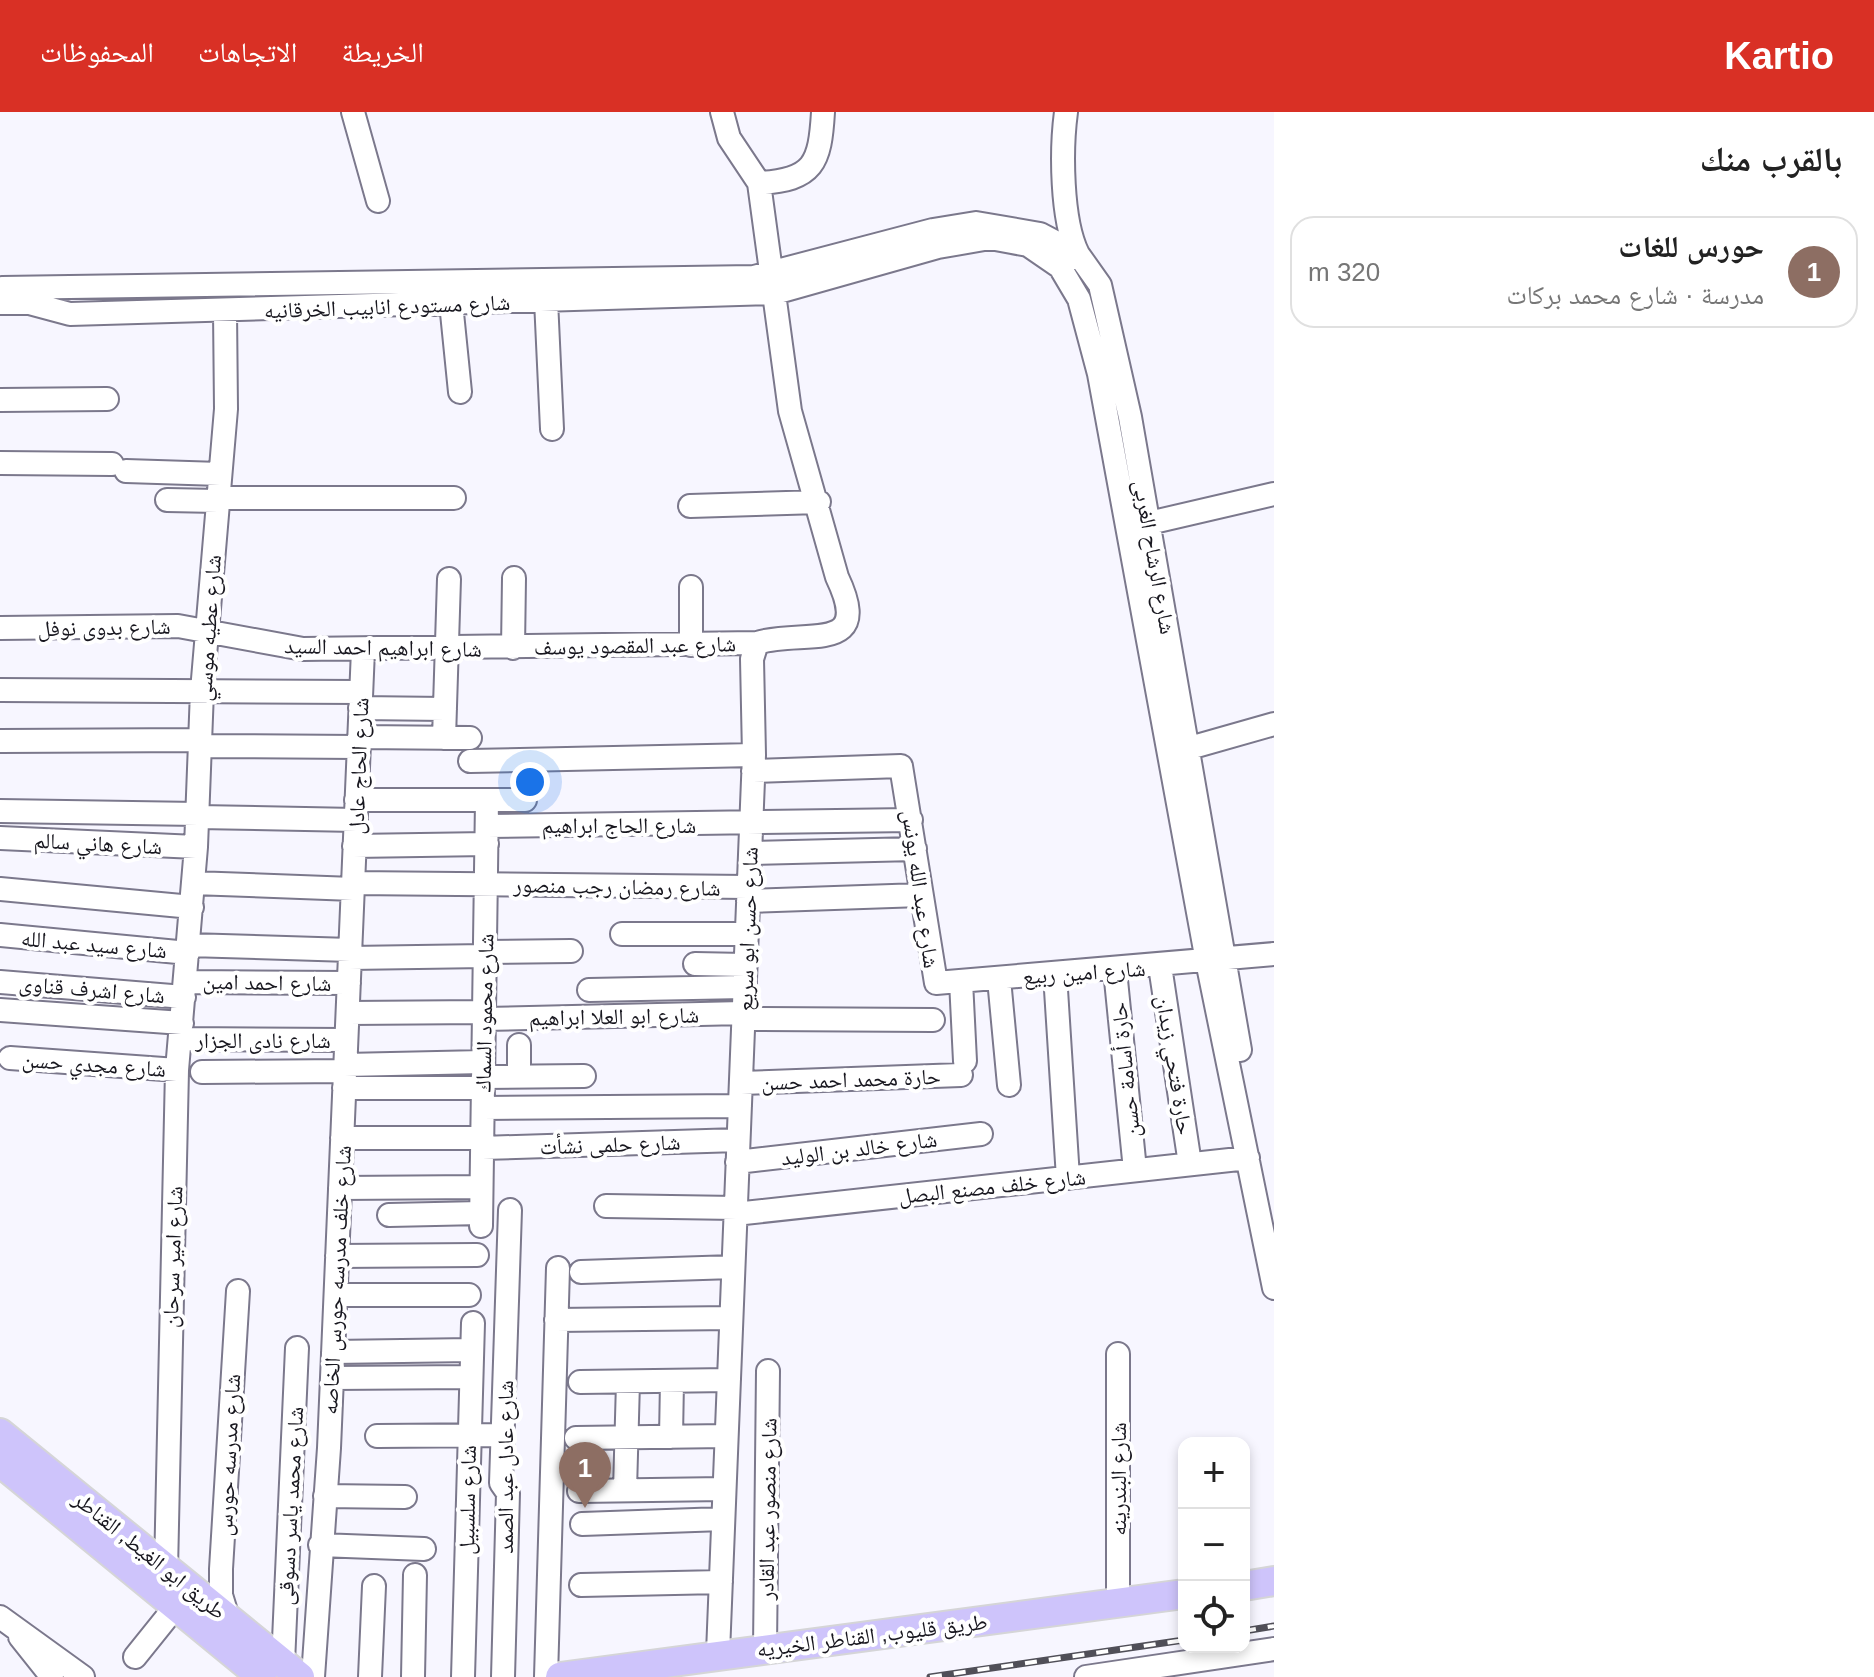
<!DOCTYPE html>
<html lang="ar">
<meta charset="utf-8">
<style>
:root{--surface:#fff;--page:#f6f6f6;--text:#222;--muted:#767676;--line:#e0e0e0;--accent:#d93025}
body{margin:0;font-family:Arial,"Noto Naskh Arabic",sans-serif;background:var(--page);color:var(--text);direction:rtl}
.controls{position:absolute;right:24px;bottom:24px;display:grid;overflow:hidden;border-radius:16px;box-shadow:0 4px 12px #0003}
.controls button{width:72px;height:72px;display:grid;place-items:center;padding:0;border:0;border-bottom:2px solid var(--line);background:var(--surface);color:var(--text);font:40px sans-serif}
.you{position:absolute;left:530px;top:670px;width:28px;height:28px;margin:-20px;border:6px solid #fff;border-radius:50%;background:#1a73e8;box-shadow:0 0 0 12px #1a73e833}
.badge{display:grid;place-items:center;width:52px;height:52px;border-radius:50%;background:var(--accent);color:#fff;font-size:26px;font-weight:700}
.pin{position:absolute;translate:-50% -66px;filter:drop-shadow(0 2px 4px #0008)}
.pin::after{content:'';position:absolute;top:42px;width:28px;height:24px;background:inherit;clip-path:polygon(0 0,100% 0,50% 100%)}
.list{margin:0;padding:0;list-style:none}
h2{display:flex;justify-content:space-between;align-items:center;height:104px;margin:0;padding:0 32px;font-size:34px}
h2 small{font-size:26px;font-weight:400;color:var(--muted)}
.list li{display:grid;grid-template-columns:52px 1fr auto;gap:24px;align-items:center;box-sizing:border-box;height:112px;margin:0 16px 16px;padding:0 16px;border:2px solid var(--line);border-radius:24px}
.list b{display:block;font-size:30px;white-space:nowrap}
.list p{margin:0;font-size:26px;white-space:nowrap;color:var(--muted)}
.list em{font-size:26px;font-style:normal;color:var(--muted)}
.icon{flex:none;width:44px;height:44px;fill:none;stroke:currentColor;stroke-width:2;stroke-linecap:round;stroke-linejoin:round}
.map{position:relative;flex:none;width:1274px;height:1565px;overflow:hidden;direction:ltr}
header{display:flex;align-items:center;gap:48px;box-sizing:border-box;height:112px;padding:0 40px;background:var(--accent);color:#fff}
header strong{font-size:38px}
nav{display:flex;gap:44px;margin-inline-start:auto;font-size:28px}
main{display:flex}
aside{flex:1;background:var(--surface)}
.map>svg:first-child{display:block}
</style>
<header>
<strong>Kartio</strong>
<nav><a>الخريطة</a><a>الاتجاهات</a><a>المحفوظات</a></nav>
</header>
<main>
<aside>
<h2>بالقرب منك<small></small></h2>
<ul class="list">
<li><span class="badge" style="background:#8d6e63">1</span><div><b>حورس للغات</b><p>مدرسة · شارع محمد بركات</p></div><em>320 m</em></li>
</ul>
</aside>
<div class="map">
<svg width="1274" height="1565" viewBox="0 0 1274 1565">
<rect width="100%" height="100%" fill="#f7f6ff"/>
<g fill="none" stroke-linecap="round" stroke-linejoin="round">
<g stroke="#7b788c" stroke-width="26">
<path id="minor" d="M 353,0 L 378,89
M 722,0 L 729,26 L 759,71
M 1066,0 C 1061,37 1061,108 1078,142 L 1072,146
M 2,176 L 754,165 L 933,118 L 976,111 L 1040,122 L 1078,142 L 1100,173 L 1130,305 L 1240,938
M 546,188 L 552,317
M 0,191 L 29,191 L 70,202 L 775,181 L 938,135 L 990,126 L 1028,133 L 1060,155 L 1079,187 L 1099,262 L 1207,849 L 1274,1176
M 451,191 L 460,280
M 0,288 L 107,287
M 0,351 L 112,352
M 126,359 L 220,362
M 218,386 L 454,386
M 167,388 L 218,389
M 690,394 L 819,390
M 1149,411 L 1274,382
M 691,475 L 691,533
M 0,516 L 178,514 L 303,537 L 757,531
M 513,536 L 514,466
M 0,578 L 361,580
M 360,596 L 445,597
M 359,625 L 470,626
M 444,626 L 449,467
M 0,629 L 201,628
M 201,634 L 359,635
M 1179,639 L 1274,612
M 470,649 L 754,643
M 753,659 L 901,654 L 936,871 L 1274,842
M 356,688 L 525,688
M 0,699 L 198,702
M 198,705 L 356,708
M 487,714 L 911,708
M 0,726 L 196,735
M 354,734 L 487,732
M 750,741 L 915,737
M 193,771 L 353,777
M 353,771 L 748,775
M 0,777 L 192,795
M 748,789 L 921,783
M 622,822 L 747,822
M 0,823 L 188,841
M 189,833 L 350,838
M 485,840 L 571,839
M 350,846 L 485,844
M 695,852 L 745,853
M 1160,854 L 1190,1052
M 1115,858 L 1135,1058
M 1055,862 L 1068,1066
M 999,867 L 1009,973
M 961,869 L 965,949
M 0,870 L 184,885
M 186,870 L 349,871
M 589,878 L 744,875
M 0,898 L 182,911
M 348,901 L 484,900
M 484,907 L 743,901
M 743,907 L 933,908
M 180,927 L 346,928
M 10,946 L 177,958
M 345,953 L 483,950
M 202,960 L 345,959
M 519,964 L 519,933
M 483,965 L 584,964
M 741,971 L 961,963
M 344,976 L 483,976
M 483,996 L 740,994
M 342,1026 L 482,1026
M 482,1036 L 738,1028
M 737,1050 L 981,1022
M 340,1076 L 481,1075
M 606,1094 L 736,1096
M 735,1102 L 1248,1046
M 389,1103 L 481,1101
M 481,1114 L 487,688
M 337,1144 L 477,1143
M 581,1160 L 733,1155
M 336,1183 L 469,1183
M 556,1208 L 731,1206
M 333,1240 L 471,1238
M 1118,1242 L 1118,1491
M 332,1266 L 471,1265
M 580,1270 L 729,1268
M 377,1324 L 503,1323
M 671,1325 L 672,1269
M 576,1326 L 726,1324
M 625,1378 L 628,1270
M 579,1379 L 724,1377
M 325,1384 L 405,1385
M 582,1412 L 723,1407
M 320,1433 L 424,1437
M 166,1458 L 177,958 L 196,735 L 202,579 L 226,297 L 225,199
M 581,1473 L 721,1470
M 0,1505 L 83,1565
M 228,1506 L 221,1483 L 221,1457 L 238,1179
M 20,1525 L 52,1565
M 765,1536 L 768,1259
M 718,1541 L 754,643 L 752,547 L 757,531 C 803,516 875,545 837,465 L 790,299 L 759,71 C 814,68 820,51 823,0
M 135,1545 L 176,1494
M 283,1551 L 297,1236
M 313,1565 L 329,1336 L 363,538
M 370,1565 L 374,1474
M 413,1565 L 415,1463
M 463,1565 L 473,1211
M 503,1565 L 508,1381 L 501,1371 L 510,1098
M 546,1565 L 558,1156
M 1086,1565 L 1274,1537"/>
</g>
<g stroke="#d5d5d7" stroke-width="32">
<path id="major" d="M 0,1321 L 300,1565
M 0,1350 L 262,1565
M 1244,1474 L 1274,1469
M 560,1565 L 1184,1482"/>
</g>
<use href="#minor" stroke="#fff" stroke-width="22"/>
<use href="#major" stroke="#cec4fb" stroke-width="28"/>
<g stroke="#504f58" stroke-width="7">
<path id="rail" d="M 1244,1519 L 1274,1514
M 930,1565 L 1184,1528"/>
</g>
<use href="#rail" stroke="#fff" stroke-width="4" stroke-dasharray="12" stroke-linecap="butt"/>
</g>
<g text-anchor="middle" stroke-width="8" stroke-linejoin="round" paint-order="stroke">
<g font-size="22" fill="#18171f" stroke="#fff">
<text transform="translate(387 194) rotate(-2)" y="8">شارع مستودع انابيب الخرقانيه</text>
<text transform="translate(1155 445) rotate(80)" y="8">شارع الرشاح الغربى</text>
<text transform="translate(104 515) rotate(-1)" y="8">شارع بدوى نوفل</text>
<text transform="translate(208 516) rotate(-86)" y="8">شارع عطيه موسي</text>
<text transform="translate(635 533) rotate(-1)" y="8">شارع عبد المقصود يوسف</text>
<text transform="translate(383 535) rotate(1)" y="8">شارع ابراهيم احمد السيد</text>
<text transform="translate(358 654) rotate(-88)" y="8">شارع الحاج عادل</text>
<text x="619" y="721">شارع الحاج ابراهيم</text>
<text transform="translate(98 731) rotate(3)" y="8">شارع هاني سالم</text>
<text transform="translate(617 774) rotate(1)" y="8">شارع رمضان رجب منصور</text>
<text transform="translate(921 777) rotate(82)" y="8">شارع عبد الله يونس</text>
<text transform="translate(747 817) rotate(-88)" y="8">شارع حسن ابو سريع</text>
<text transform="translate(94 832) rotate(5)" y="8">شارع سيد عبد الله</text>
<text transform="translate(1084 860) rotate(-4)" y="8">شارع امين ربيع</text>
<text transform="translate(267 870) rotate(1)" y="8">شارع احمد امين</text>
<text transform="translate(92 877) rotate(5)" y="8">شارع اشرف قناوى</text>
<text transform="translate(484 901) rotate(-89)" y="8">شارع محمود السماك</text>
<text transform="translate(614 904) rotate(-1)" y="8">شارع ابو العلا ابراهيم</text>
<text x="263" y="936">شارع نادى الجزار</text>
<text transform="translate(94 952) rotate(4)" y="8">شارع مجدي حسن</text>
<text transform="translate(1175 953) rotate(81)" y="8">حارة فتحي زيدان</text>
<text transform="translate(1125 958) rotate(-96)" y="8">حارة أسامة حسن</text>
<text transform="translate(851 967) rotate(-2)" y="8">حارة محمد احمد حسن</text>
<text transform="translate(610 1032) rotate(-2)" y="8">شارع حلمى نشأت</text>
<text transform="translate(859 1036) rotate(-7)" y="8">شارع خالد بن الوليد</text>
<text transform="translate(992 1074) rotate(-6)" y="8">شارع خلف مصنع البصل</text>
<text transform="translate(172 1145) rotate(-88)" y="8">شارع امير سرحان</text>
<text transform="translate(336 1168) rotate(-87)" y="8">شارع خلف مدرسه حورس الخاصه</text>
<text transform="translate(228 1343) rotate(-87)" y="8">شارع مدرسه حورس</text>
<text transform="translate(505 1355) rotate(-90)" y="8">شارع عادل عبد الصمد</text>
<text transform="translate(1118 1367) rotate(-90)" y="8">شارع البندرينه</text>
<text transform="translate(467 1388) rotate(-89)" y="8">شارع سلسبيل</text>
<text transform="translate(290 1394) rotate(-87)" y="8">شارع محمد ياسر دسوقى</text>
<text transform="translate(767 1397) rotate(-89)" y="8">شارع منصور عبد القادر</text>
<text transform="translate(150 1443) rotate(39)" y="8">طريق ابو الغيط, القناطر</text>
<text transform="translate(872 1523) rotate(-7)" y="8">طريق قليوب, القناطر الخيريه</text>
</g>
</g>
</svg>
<div class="controls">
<button>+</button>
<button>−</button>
<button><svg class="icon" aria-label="locate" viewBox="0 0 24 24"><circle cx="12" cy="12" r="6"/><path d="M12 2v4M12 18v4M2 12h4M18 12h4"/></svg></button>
</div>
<div class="you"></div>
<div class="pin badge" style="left:585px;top:1396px;background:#8d6e63">1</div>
</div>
</main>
